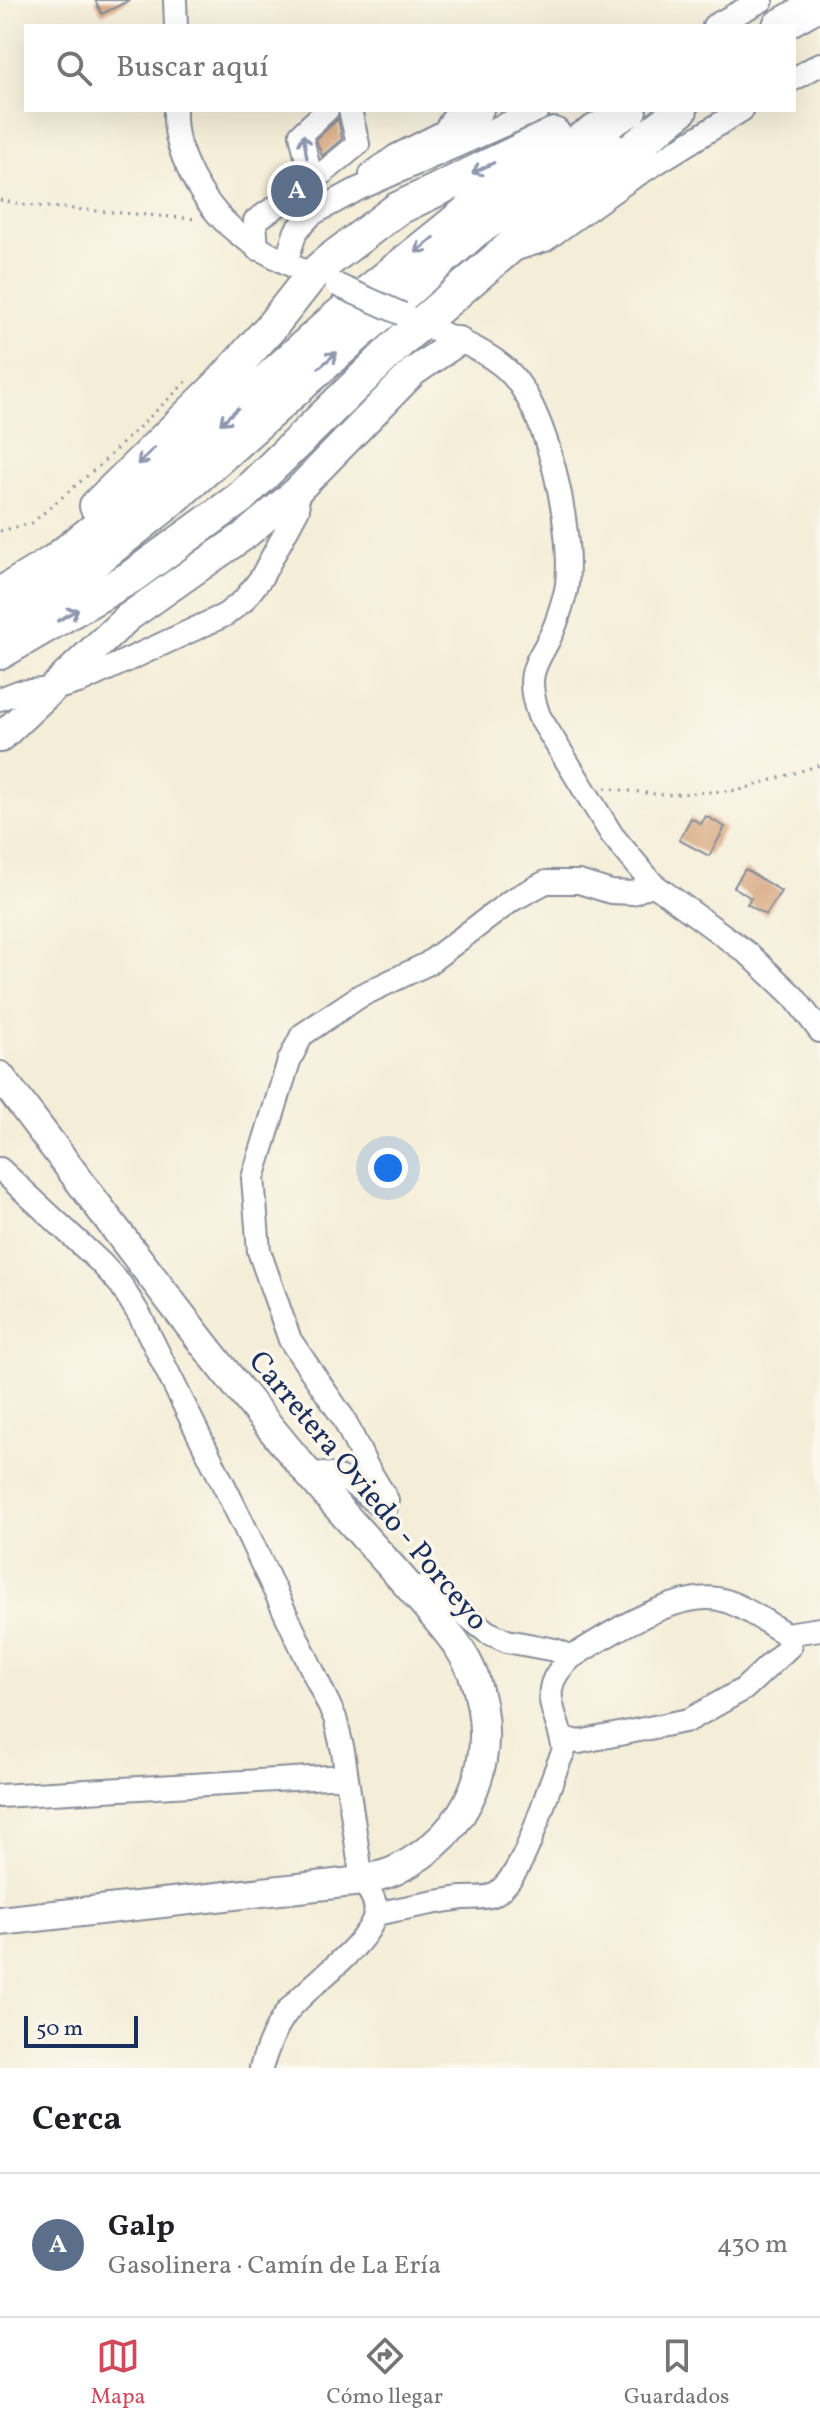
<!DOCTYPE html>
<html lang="es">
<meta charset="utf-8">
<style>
:root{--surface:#fff;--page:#f6f6f6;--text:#202124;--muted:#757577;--line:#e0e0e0;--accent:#d1495b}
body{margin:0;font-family:Vollkorn,serif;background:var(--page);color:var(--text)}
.scale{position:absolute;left:24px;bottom:20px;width:114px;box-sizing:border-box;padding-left:8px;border:4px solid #1b2f5e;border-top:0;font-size:22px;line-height:28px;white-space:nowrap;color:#1b2f5e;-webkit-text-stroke:6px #fbf7ec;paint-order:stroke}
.you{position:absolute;left:388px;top:1168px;width:28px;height:28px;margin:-20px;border:6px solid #fff;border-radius:50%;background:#1a73e8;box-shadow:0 0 0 12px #1a73e833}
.badge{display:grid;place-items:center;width:52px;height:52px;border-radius:50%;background:var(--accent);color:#fff;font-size:26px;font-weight:700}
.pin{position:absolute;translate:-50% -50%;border:4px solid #fff;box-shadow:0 2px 8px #0006}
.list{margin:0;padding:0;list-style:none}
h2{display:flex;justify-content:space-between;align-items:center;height:104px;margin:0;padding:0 32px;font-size:34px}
h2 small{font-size:26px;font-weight:400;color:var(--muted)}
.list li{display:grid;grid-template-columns:52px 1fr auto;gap:24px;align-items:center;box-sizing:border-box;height:144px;padding:0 32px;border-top:2px solid var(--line)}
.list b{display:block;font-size:30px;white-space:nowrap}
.list p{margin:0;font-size:26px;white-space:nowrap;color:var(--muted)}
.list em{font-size:26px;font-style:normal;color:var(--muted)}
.icon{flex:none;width:44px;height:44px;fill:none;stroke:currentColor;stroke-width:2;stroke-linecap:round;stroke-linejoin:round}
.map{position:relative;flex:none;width:820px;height:2068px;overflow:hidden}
.search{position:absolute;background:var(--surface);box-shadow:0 8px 32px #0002;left:24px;right:24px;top:24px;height:88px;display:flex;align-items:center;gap:20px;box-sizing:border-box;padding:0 28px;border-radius:0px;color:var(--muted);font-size:30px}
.sheet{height:248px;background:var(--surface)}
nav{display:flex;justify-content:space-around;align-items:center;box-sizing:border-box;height:112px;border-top:2px solid var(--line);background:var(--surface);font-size:22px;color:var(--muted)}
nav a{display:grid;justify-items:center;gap:4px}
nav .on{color:var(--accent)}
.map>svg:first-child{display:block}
</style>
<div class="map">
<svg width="820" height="2068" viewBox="0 0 820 2068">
<rect width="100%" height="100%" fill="#fbf7ec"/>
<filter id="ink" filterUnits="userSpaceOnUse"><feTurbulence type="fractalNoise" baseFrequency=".0125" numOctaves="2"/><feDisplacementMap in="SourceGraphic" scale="16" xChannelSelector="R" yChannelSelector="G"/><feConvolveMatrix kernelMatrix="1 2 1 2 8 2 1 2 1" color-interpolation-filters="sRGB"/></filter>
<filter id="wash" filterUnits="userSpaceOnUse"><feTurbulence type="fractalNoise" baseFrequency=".006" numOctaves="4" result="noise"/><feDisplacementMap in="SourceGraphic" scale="32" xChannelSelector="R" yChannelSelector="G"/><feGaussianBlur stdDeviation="1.8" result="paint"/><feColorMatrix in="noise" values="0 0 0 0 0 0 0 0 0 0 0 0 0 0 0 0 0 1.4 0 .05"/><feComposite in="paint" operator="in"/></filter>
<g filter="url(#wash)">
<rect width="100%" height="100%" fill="#f4edd7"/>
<g id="blocks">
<path fill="#d1996d" d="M 95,0 L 130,0 L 102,14 Z
M 338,119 L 342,139 L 322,156 L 316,139 Z
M 706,816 L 725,827 L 709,856 L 679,840 L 691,818 L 701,824 Z
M 745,869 L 781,891 L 766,915 L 747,904 L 751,898 L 734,887 Z"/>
</g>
</g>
<g filter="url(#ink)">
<use href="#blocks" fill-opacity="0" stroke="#888e9a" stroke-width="2"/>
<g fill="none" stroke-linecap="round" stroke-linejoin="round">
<g stroke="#888e9a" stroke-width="26">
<path id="minor" d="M 175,0 L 176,26
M 714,26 L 762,0
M 794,79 L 820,64
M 175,110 C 174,135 181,154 192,176 C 217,225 250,246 299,269
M 444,132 L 475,119 L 482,110
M 371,174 L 396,156 L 444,132 L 458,110
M 312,182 L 358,144 L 350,110
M 257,249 L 255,221 L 312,182 L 301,134 L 327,110
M 516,249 L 545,240 L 629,180 L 742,110
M 286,262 L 296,231 L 312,214 L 358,189 L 538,110
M 410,318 C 441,335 480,345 507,370 C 548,407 573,530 567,584 C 566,594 562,604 559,614 C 547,659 519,662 539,716 L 612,835 L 653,884 L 750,955 L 794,997 L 820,1031
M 0,699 L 18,692 L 54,689 L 82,681 L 225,615 L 243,601 L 261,578 L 298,509 L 296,492
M 0,1169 L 101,1263 L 121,1285 L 140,1316 L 245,1528 L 335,1718 L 343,1751 L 362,1881 C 369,1890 378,1902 375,1915 C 367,1947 309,1984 287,2012 C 274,2029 267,2048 261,2068
M 308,1473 C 347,1473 356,1487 385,1511 L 387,1500 L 366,1465 L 344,1419 L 290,1340 L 259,1251 L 253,1178 L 289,1061 L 302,1035 L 330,1016 L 360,996 L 427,964 L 512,900 L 546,882 L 579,882 L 611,892 L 633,893 L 653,884
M 786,1634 L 820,1629
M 562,1738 L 579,1742 L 689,1720 L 744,1689 L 790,1646 L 786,1634 C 767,1623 747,1608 726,1601 C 683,1586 608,1634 572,1657
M 0,1796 L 346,1776
M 376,1914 C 404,1908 433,1902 462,1898 C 471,1897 485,1899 493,1895 C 529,1875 544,1789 564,1751 C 558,1710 533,1691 572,1657 L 555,1650 L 507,1641 L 487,1632 L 433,1589 L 409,1586"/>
</g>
<g stroke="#888e9a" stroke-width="32">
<path id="major" d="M 0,738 L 127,618 L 245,535 L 296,492 L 413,372 L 458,341
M 0,1076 C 100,1207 197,1341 303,1467 C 342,1514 384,1557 423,1603 C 442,1626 464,1649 474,1677 C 501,1757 472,1832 396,1870 C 386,1875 373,1877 362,1881 L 0,1921"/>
</g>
<g stroke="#888e9a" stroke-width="36">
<path id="highway" d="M 779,26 L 820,3
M 96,506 L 219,385 L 271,327 L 312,275 L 327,262 L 397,209 L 554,134
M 0,594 L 54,561 L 153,483 L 333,320 L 489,194 L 630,110
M 0,624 L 75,577 L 166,505 L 475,231 L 609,146
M 0,653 L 131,577 L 240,498 L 405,337 L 523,236 L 681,110"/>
</g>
<path stroke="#888e9a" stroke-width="3" stroke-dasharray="2 6" stroke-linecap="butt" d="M 0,200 L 24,205 L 196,219
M 0,531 L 32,523 L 101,464 L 187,381
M 605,788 L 664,795 L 740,790 L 820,765"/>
<use href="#minor" stroke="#fff" stroke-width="22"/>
<use href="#major" stroke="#fff" stroke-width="28"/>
<use href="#highway" stroke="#fff" stroke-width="32"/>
<g stroke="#888e9a" stroke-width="26" stroke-linecap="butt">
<path id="minor-bridge" d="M 337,285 L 402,314"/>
</g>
<use href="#minor-bridge" stroke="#fff" stroke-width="22"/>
</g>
<defs><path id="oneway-shaft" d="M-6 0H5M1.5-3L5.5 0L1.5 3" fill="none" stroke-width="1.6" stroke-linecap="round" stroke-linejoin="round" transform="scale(2)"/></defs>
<g stroke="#8d97ae">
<use href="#oneway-shaft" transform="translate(305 146) rotate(-99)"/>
<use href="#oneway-shaft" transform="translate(483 168) rotate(154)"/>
<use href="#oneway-shaft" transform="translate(425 245) rotate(141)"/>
<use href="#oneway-shaft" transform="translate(328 360) rotate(-41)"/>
<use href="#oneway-shaft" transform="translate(229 416) rotate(138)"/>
<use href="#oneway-shaft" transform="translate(146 456) rotate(135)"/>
<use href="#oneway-shaft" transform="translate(68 615) rotate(-31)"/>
</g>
</g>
<g text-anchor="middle" stroke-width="7" stroke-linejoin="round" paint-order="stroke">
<g font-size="30" fill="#1b2f5e" stroke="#fbf7ec">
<text transform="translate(369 1490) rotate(50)" y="10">Carretera Oviedo - Porceyo</text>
</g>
</g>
</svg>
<div class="scale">50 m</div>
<div class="you"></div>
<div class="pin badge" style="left:297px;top:191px;background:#5c6f8a">A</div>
<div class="search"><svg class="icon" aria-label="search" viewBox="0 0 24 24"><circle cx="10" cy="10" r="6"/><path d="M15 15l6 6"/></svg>Buscar aquí</div>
</div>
<section class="sheet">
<h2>Cerca<small></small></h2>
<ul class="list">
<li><span class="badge" style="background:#5c6f8a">A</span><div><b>Galp</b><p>Gasolinera · Camín de La Ería</p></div><em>430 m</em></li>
</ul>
</section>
<nav>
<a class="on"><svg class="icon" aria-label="map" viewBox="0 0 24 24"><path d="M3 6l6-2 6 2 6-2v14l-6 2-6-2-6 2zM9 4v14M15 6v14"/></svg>Mapa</a>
<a><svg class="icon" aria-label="directions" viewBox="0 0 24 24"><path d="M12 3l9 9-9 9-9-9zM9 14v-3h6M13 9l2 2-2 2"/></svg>Cómo llegar</a>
<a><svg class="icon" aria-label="saved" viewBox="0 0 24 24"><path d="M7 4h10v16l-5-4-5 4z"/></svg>Guardados</a>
</nav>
